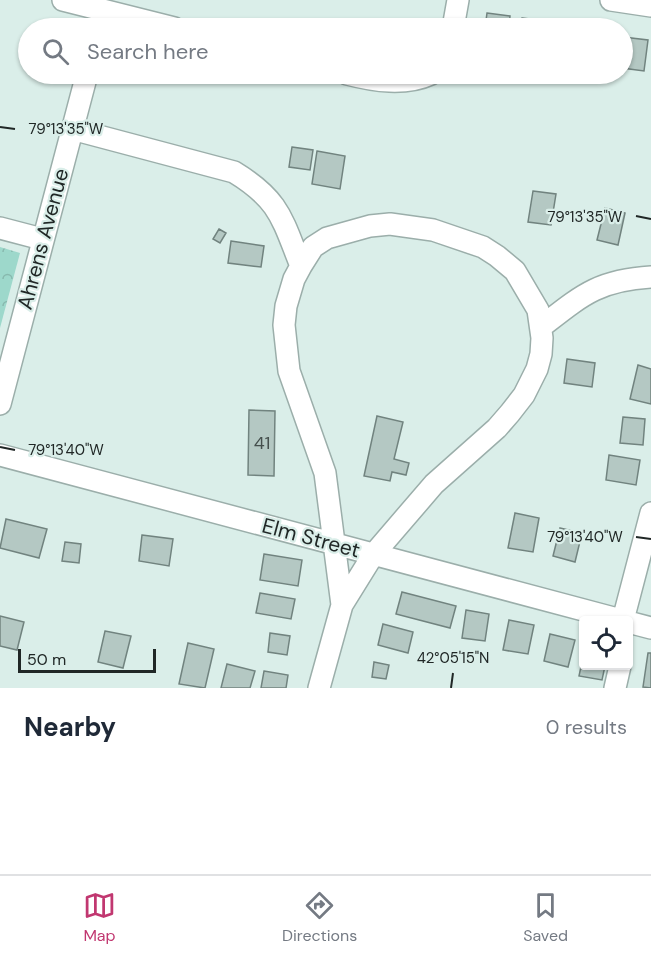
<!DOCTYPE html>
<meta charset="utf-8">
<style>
:root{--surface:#fff;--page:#f6f6f7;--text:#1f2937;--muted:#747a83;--line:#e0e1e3;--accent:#c13770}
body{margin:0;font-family:"DM Sans",sans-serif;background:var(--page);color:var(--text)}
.controls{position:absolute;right:18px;bottom:18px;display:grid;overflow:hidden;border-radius:6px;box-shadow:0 2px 4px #0004}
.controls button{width:54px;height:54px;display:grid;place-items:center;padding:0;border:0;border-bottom:2px solid var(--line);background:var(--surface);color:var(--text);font:30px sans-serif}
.scale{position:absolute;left:18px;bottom:15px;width:138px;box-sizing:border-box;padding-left:6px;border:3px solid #202726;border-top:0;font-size:16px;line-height:21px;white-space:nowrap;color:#202726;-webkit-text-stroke:4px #daeee9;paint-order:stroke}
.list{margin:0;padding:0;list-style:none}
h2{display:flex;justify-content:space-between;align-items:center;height:78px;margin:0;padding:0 24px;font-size:26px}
h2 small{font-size:20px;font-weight:400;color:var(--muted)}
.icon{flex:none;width:33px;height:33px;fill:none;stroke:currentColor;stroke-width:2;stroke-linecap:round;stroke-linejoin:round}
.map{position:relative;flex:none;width:651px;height:688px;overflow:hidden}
.search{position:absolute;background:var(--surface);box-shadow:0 2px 4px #0004;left:18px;right:18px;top:18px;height:66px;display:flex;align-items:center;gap:15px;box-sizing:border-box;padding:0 21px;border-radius:33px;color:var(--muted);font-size:22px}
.sheet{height:186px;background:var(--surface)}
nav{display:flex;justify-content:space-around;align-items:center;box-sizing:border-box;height:84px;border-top:2px solid var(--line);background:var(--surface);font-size:16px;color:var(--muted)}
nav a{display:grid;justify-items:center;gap:3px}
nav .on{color:var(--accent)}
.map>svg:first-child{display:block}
</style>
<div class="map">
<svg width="651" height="688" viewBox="0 0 651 688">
<defs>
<pattern id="forest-crowns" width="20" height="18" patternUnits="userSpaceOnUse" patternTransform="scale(1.5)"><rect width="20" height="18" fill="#9dd8cb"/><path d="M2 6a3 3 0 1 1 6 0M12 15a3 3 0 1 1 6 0" fill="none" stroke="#87b9ae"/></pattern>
</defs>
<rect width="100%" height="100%" fill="#daeee9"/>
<path fill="url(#forest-crowns)" d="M 0,247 L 20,253 L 0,328 Z"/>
<path fill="#b4c8c3" stroke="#71837f" stroke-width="1.5" d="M 487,13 L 510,16 L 509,28 L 485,28 Z
M 522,18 L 545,21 L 544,28 L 520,28 Z
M 559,23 L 581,26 L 580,28 L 559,28 Z
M 623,37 L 648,40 L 644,71 L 622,68 Z
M 292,147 L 313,150 L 310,170 L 289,167 Z
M 317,151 L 345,156 L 340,189 L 312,184 Z
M 533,191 L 556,194 L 551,225 L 528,222 Z
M 605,208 L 625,213 L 618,245 L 597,240 Z
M 219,229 L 226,233 L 220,243 L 213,239 Z
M 231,241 L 264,246 L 261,267 L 228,263 Z
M 567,359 L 595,363 L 592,387 L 564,383 Z
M 638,365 L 651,369 L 651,404 L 630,399 Z
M 249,410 L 275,411 L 274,476 L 248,475 Z
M 377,416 L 403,422 L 394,459 L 409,463 L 406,475 L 392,472 L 390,481 L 364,476 Z
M 623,417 L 645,419 L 643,445 L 620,443 Z
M 609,455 L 640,460 L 636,485 L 606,480 Z
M 515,513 L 539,518 L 533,552 L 508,548 Z
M 6,519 L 47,529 L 39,558 L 0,548 Z
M 560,528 L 582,533 L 575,562 L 553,556 Z
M 142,535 L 173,539 L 169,566 L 139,561 Z
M 65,542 L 81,544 L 79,563 L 62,561 Z
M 264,554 L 302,560 L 298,586 L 260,580 Z
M 402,592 L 456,606 L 450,628 L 396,614 Z
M 260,593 L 295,599 L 291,619 L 256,613 Z
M 466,610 L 489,614 L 485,641 L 462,638 Z
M 0,616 L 24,622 L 17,650 L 0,646 Z
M 509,620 L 534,625 L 528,654 L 503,650 Z
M 383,624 L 413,632 L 408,653 L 378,645 Z
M 105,631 L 131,636 L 123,668 L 98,662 Z
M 270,633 L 290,636 L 287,655 L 268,652 Z
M 550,634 L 575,640 L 568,667 L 544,661 Z
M 188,643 L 214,649 L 205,688 L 179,684 Z
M 584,653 L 584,666 L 605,666 L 602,680 L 579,676 Z
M 648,653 L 651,653 L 651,688 L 643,687 Z
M 374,662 L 389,665 L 386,679 L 372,677 Z
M 227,664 L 255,671 L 250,688 L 221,688 Z
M 264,671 L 288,675 L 286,688 L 261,688 Z"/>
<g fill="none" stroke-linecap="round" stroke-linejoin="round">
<g stroke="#9baeaa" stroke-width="24">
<path id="minor" d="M 63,0 L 174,28
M 611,0 L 651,6
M 453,28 L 458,0
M 347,74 C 374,81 405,86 431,74
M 72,129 L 234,172 C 280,200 282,219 301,266
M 0,228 L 42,239
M 541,327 C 581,296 598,280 651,277
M 0,404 L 87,74
M 0,455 L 621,620
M 623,620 L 651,513
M 628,622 L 651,628
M 319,688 L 342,605 L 373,555 L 434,484 L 497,428 L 510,413 L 524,395 L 537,369 L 541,354 L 542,338 L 538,310 L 515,271 L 497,256 L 483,247 L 433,230 L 390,224 L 370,226 L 327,238 L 313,247 L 301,266 L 294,279 L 286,306 L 284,325 L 289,371 L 325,473 L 342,605
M 615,688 L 620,666"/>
</g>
<use href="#minor" stroke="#fff" stroke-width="21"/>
</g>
<path fill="none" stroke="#202726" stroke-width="2" d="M 0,127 L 15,129M 636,216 L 651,219M 0,447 L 15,450M 636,537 L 651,539M 451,688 L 453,673"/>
<g text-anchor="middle" stroke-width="4.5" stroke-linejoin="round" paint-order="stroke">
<g font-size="18" fill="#454f4d">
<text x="262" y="449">41</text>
</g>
<g font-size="21" fill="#202726" stroke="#daeee9">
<text transform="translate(43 239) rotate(-75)" y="7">Ahrens Avenue</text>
<text transform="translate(311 538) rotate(15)" y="7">Elm Street</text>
</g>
</g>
<g font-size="15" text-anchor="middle" fill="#202726" stroke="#daeee9" stroke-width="4.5" stroke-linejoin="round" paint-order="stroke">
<text x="66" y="134">79°13'35"W</text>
<text x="585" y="222">79°13'35"W</text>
<text x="66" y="455">79°13'40"W</text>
<text x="585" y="542">79°13'40"W</text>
<text x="453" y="663">42°05'15"N</text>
</g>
</svg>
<div class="controls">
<button><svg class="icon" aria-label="locate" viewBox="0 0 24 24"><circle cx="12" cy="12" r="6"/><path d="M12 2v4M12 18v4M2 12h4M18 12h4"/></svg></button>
</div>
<div class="scale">50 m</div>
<div class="search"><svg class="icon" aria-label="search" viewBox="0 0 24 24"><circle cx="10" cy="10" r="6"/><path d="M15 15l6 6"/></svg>Search here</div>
</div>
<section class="sheet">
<h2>Nearby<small>0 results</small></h2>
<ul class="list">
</ul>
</section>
<nav>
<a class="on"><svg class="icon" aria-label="map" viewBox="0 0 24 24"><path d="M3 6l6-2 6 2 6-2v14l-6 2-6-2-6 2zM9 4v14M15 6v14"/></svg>Map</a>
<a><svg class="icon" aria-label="directions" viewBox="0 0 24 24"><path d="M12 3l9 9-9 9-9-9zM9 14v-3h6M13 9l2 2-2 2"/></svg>Directions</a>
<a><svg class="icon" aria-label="saved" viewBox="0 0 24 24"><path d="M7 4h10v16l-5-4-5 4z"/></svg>Saved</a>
</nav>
